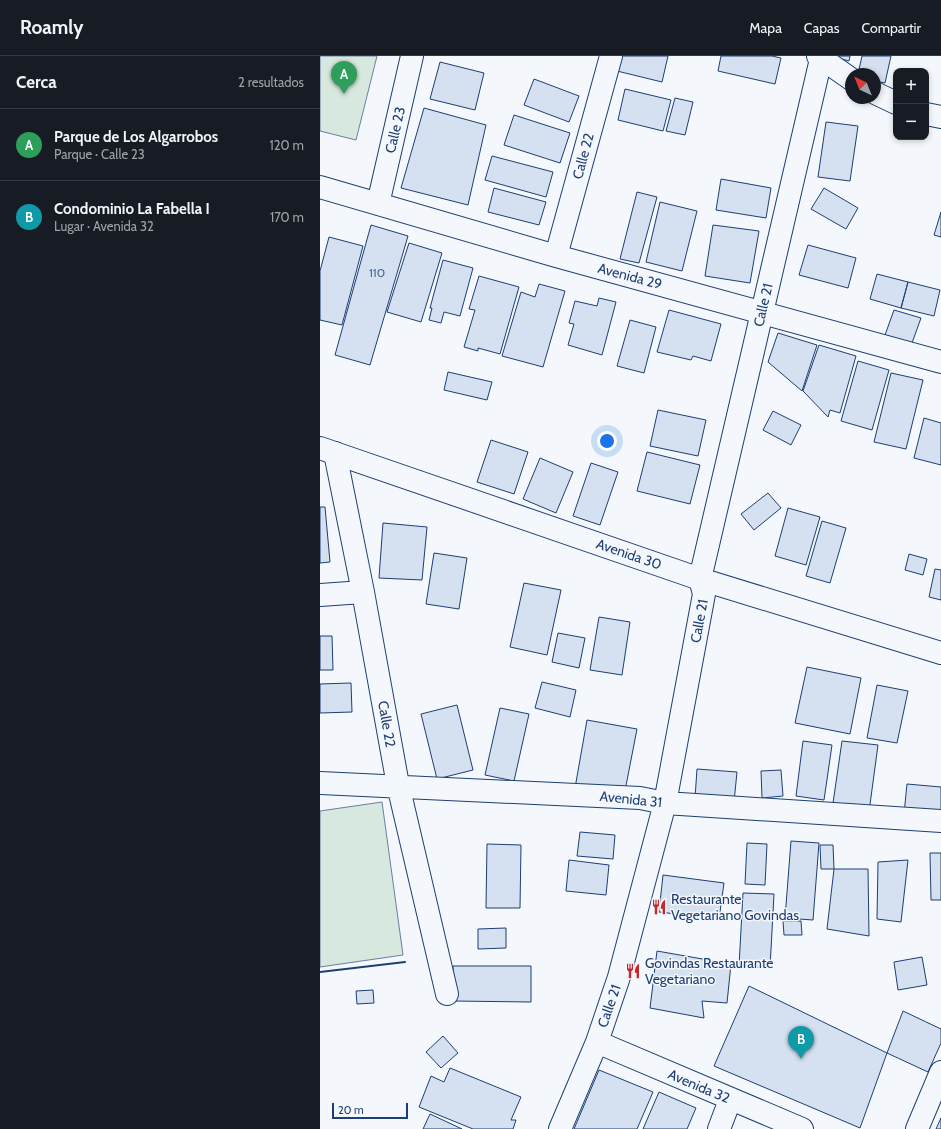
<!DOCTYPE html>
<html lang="es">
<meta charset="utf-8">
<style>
:root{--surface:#171b24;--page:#242831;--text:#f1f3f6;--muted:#9ea1a6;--line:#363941;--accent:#ea580c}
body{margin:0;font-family:Cabin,sans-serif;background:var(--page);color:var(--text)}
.controls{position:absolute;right:12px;top:12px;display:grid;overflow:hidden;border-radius:8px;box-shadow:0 2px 6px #0003}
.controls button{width:36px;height:36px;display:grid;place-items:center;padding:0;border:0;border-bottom:1px solid var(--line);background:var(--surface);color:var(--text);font:20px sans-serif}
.compass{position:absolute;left:525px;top:12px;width:36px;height:36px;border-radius:50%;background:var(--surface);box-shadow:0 2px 6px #0003;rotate:317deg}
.scale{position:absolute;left:12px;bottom:10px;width:76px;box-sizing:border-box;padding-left:4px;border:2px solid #1d3f73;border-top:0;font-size:11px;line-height:14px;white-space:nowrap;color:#1d3f73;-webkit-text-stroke:3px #f4f7fb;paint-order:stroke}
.you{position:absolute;left:287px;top:385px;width:14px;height:14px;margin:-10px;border:3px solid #fff;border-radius:50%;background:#1a73e8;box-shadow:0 0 0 6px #1a73e833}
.badge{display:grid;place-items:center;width:26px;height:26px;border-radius:50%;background:var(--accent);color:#fff;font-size:13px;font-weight:700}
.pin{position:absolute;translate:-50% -33px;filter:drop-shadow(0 1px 2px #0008)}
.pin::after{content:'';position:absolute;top:21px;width:14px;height:12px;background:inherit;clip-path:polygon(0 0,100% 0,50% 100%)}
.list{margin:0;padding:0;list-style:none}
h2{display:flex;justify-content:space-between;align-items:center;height:52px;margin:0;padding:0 16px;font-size:17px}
h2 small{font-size:13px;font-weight:400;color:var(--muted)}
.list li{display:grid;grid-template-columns:26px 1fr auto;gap:12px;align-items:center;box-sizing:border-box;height:72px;padding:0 16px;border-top:1px solid var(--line)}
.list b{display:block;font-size:15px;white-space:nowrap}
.list p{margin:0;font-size:13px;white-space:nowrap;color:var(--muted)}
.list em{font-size:13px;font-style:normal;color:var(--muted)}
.map{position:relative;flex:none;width:621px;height:1073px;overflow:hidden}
header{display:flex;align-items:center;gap:24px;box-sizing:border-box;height:56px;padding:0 20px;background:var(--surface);border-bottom:1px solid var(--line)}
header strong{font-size:19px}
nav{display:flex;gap:22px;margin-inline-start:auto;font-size:14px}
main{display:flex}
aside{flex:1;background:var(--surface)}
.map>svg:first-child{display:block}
</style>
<header>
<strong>Roamly</strong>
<nav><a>Mapa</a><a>Capas</a><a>Compartir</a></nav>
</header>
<main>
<aside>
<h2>Cerca<small>2 resultados</small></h2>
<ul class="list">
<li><span class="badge" style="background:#2e9e5b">A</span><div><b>Parque de Los Algarrobos</b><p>Parque · Calle 23</p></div><em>120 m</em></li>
<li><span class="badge" style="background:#0f9aa8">B</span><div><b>Condominio La Fabella I</b><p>Lugar · Avenida 32</p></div><em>170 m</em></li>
</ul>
</aside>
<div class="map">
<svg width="621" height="1073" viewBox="0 0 621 1073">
<rect width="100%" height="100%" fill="#f4f7fb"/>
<path fill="#d7e8df" stroke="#687fa3" d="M 0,0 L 57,0 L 36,84 L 0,75 Z
M 62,746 L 83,899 L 0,911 L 0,755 Z"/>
<path fill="#d5e0f0" stroke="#1d3f73" d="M 301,0 L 348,0 L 342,26 L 297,15 Z
M 401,0 L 452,0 L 461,2 L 455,28 L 398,15 Z
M 511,0 L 530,0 L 529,5 Z
M 542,0 L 571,0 L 565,27 L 555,25 L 555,18 L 538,18 Z
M 120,6 L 164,17 L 155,54 L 110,43 Z
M 214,23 L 259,40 L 249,66 L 204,49 Z
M 305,33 L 351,44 L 343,75 L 298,64 Z
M 355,42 L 373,46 L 365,79 L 346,75 Z
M 104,52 L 166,69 L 148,149 L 81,132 Z
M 194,59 L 250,77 L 240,107 L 184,89 Z
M 506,66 L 538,70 L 530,125 L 498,121 Z
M 172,100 L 233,116 L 226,141 L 165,124 Z
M 401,123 L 451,132 L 446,162 L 396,154 Z
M 174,132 L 226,146 L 219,169 L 168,156 Z
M 504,132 L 538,152 L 526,173 L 491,153 Z
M 317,136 L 337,141 L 319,207 L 300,203 Z
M 340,146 L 377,155 L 362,215 L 326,206 Z
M 621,156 L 621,181 L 614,179 Z
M 51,169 L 88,180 L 50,309 L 15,299 Z
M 393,169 L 439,175 L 430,227 L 385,220 Z
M 9,181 L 43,190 L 22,269 L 0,264 L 0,215 Z
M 89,187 L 122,197 L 101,266 L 67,256 Z
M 488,189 L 536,202 L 528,232 L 479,219 Z
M 123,204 L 153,212 L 140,260 L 124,256 L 121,267 L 109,264 L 112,252 L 110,252 Z
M 557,218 L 588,226 L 581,252 L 550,243 Z
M 159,220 L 199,231 L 180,298 L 158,292 L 158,295 L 144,291 L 155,254 L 149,253 Z
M 588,226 L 620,234 L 614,260 L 581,252 Z
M 219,228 L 245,235 L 223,311 L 182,300 L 201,236 L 215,241 Z
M 279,242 L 296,246 L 282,299 L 248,289 L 254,268 L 249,267 L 255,245 L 277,250 Z
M 349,254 L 401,268 L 391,305 L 373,300 L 371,304 L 337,296 Z
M 574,254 L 601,262 L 592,287 L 565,279 Z
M 310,264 L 336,271 L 324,317 L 297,310 Z
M 458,277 L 497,289 L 482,335 L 448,306 Z
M 499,289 L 536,300 L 520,357 L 510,354 L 508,361 L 483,335 Z
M 538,305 L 569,314 L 552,374 L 521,365 Z
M 128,316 L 172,326 L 167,344 L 124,334 Z
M 571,317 L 603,324 L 586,393 L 554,386 Z
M 338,354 L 386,364 L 378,400 L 330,390 Z
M 453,355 L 481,369 L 471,389 L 443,374 Z
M 604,362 L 621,367 L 621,409 L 594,402 Z
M 171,384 L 208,396 L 194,438 L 157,426 Z
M 327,396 L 380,409 L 370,448 L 317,435 Z
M 220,402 L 253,416 L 236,457 L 203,443 Z
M 271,407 L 298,416 L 280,469 L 253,460 Z
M 448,437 L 461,452 L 434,474 L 421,458 Z
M 0,451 L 5,451 L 10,506 L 0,507 Z
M 468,452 L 500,461 L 486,509 L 455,500 Z
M 502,465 L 526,472 L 510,527 L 486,520 Z
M 63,467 L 107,471 L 102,524 L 59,522 Z
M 114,497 L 147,502 L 139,553 L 106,548 Z
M 589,498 L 607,503 L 603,519 L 585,514 Z
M 615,513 L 621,514 L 621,544 L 609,541 Z
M 204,527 L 241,534 L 227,599 L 190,591 Z
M 279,561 L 310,566 L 302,619 L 270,614 Z
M 238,577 L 265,582 L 259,612 L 232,606 Z
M 0,580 L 12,580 L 13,614 L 0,614 Z
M 487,611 L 541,622 L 530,678 L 475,667 Z
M 222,626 L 256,634 L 250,661 L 215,652 Z
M 31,627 L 32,656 L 0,657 L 0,628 Z
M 557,629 L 588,635 L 577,687 L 547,682 Z
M 137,649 L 153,714 L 117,723 L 101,658 Z
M 180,652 L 209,658 L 194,725 L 165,719 Z
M 267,664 L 317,673 L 304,740 L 255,732 Z
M 483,685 L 512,689 L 504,744 L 476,740 Z
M 522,685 L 558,689 L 549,756 L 512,754 Z
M 377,713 L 417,716 L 414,746 L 375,742 Z
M 461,714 L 463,740 L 442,742 L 441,715 Z
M 587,728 L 621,731 L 621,761 L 584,758 Z
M 260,776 L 295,779 L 293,803 L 257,800 Z
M 471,785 L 499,787 L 493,864 L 465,862 Z
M 427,787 L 447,788 L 445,829 L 425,828 Z
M 167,788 L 201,789 L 200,852 L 166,852 Z
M 500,789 L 513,789 L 514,813 L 501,813 Z
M 610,797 L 621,797 L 621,844 L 611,844 Z
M 249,804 L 289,809 L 286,839 L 246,835 Z
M 588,804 L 581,866 L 557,863 L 558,806 Z
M 514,813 L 548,813 L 549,880 L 507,873 Z
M 343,819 L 404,827 L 399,863 L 339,856 Z
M 423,837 L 454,838 L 450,912 L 419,910 Z
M 463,865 L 481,865 L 482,879 L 464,879 Z
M 186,872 L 186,892 L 158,893 L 158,873 Z
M 337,895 L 411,908 L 407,947 L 382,945 L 384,962 L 330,952 Z
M 602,901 L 607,929 L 578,934 L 574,906 Z
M 133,910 L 211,910 L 211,946 L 133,945 Z
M 429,930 L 567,997 L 540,1072 L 394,1010 Z
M 53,934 L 54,947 L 37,948 L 36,935 Z
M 583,955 L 621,973 L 621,987 L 608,1016 L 567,997 Z
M 123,980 L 138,997 L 121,1012 L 106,996 Z
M 130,1012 L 201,1041 L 191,1064 L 196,1064 L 193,1073 L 153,1073 L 99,1051 L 111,1020 L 124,1026 Z
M 279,1014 L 333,1036 L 317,1073 L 254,1073 Z
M 339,1036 L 376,1052 L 367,1073 L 323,1073 Z
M 110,1058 L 142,1073 L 103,1073 Z
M 621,1062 L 621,1073 L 616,1073 Z"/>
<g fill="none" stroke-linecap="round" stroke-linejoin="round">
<g stroke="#1d3f73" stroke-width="24">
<path id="street" d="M 498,0 L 531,23
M 555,37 L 576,47
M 606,58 L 621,61
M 0,131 L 236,200 L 621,306
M 58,148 L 92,0
M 236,200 L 291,0
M 15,397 L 43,536 L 78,729 L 127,938
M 0,539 L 43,536
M 0,727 L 320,742 L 345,747 L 621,765
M 277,986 L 482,1073
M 240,1073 L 277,986 L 299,921 L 345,747 L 384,538 L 380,523 L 501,3
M 399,1073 L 410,1044
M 597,1073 L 621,1016"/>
</g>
<g stroke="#1d3f73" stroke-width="24">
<path id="secondary" d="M 0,392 L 380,523 L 621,597"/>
</g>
<use href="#street" stroke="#f4f7fb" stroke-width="22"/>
<use href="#secondary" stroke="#f4f7fb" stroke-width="22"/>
<path stroke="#1d3f73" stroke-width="2" d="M 0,916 L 85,906"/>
</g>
<defs>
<g id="restaurant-bare" transform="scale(1.2)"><path d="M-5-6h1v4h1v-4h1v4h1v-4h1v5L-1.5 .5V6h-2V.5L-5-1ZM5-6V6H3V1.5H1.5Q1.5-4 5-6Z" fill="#c62828" stroke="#f4f7fb" stroke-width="2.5" paint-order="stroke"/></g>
</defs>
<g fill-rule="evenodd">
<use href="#restaurant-bare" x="339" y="851"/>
<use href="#restaurant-bare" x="313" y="915"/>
</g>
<g text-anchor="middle" stroke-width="3" stroke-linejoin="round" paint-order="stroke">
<g font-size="12" fill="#4b6792">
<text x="57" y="221">110</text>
</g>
<g font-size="14" fill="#1d3f73" stroke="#f4f7fb">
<text transform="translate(75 74) rotate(-77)" y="5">Calle 23</text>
<text transform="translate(263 100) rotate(-75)" y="5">Calle 22</text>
<text transform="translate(310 220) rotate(15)" y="5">Avenida 29</text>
<text transform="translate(443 249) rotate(-77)" y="5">Calle 21</text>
<text transform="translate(309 498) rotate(19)" y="5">Avenida 30</text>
<text transform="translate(379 565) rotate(-80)" y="5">Calle 21</text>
<text transform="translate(67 668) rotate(80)" y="5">Calle 22</text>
<text transform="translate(311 743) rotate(6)" y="5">Avenida 31</text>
<text transform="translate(289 950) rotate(-71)" y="5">Calle 21</text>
<text transform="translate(379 1030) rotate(23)" y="5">Avenida 32</text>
</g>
<g font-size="14" fill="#1d3f73" stroke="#f4f7fb" text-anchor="start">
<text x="351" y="848">Restaurante<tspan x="351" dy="16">Vegetariano Govindas</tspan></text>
<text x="325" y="912">Govindas Restaurante<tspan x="325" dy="16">Vegetariano</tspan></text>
</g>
</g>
</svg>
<div class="controls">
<button>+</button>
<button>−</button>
</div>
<svg class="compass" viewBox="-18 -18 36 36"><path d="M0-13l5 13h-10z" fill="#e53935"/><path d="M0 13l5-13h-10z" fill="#9ea1a6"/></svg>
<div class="scale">20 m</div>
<div class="you"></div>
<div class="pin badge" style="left:24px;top:38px;background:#2e9e5b">A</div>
<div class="pin badge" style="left:481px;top:1003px;background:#0f9aa8">B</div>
</div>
</main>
